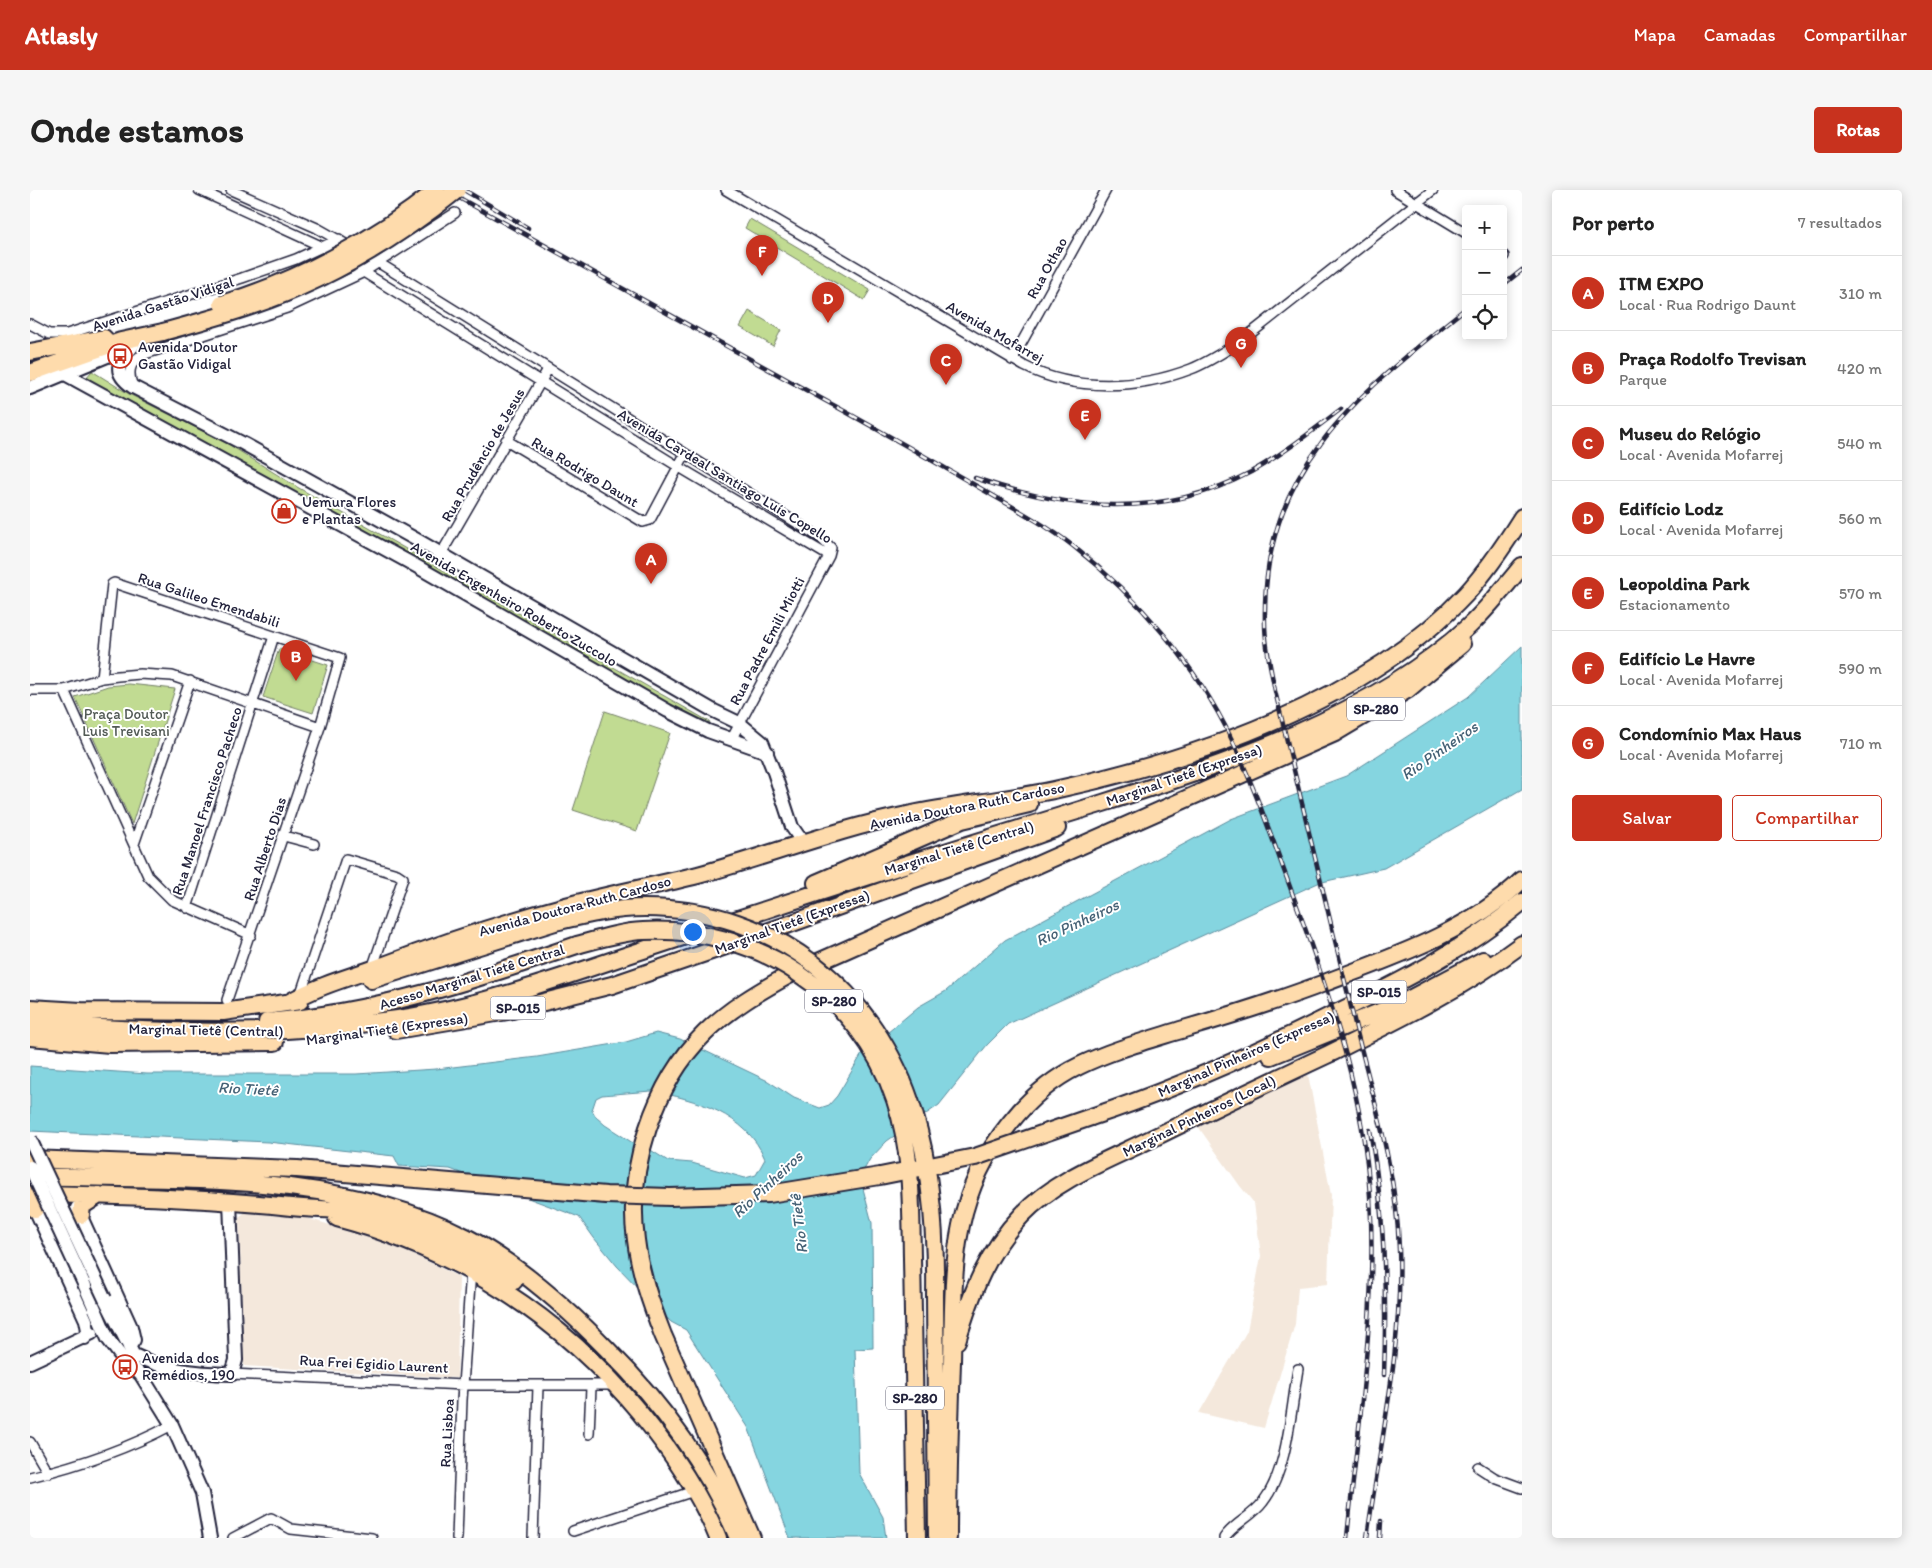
<!DOCTYPE html>
<html lang="pt">
<meta charset="utf-8">
<style>
:root{--surface:#fff;--page:#f6f6f6;--text:#222;--muted:#767676;--line:#e0e0e0;--accent:#c8321e}
body{margin:0;font-family:Itim,sans-serif;background:var(--page);color:var(--text)}
.controls{position:absolute;right:15px;top:15px;display:grid;overflow:hidden;border-radius:5px;box-shadow:0 2px 12px #0003}
.controls button{width:45px;height:45px;display:grid;place-items:center;padding:0;border:0;border-bottom:1px solid var(--line);background:var(--surface);color:var(--text);font:25px sans-serif}
.you{position:absolute;left:662px;top:741px;width:18px;height:18px;margin:-12px;border:4px solid #fff;border-radius:50%;background:#1a73e8;box-shadow:0 0 0 8px #1a73e833}
.badge{display:grid;place-items:center;width:32px;height:32px;border-radius:50%;background:var(--accent);color:#fff;font-size:16px;font-weight:700}
.pin{position:absolute;translate:-50% -41px;filter:drop-shadow(0 1px 2px #0008)}
.pin::after{content:'';position:absolute;top:26px;width:18px;height:15px;background:inherit;clip-path:polygon(0 0,100% 0,50% 100%)}
.list{margin:0;padding:0;list-style:none}
h2{display:flex;justify-content:space-between;align-items:center;height:65px;margin:0;padding:0 20px;font-size:21px}
h2 small{font-size:16px;font-weight:400;color:var(--muted)}
.list li{display:grid;grid-template-columns:32px 1fr auto;gap:15px;align-items:center;box-sizing:border-box;height:75px;padding:0 20px;border-top:1px solid var(--line)}
.list b{display:block;font-size:19px;white-space:nowrap}
.list p{margin:0;font-size:16px;white-space:nowrap;color:var(--muted)}
.list em{font-size:16px;font-style:normal;color:var(--muted)}
.actions{display:flex;gap:10px;padding:15px 20px}
.actions a{flex:1;padding:11px 0;border:1px solid var(--accent);border-radius:5px;text-align:center;font-size:18px;color:var(--accent)}
.actions .main{background:var(--accent);color:#fff}
.icon{flex:none;width:28px;height:28px;fill:none;stroke:currentColor;stroke-width:2;stroke-linecap:round;stroke-linejoin:round}
.map{position:relative;flex:none;width:1492px;height:1348px;overflow:hidden;border-radius:5px}
header{display:flex;align-items:center;gap:30px;box-sizing:border-box;height:70px;padding:0 25px;background:var(--accent);color:#fff}
header strong{font-size:24px}
nav{display:flex;gap:28px;margin-inline-start:auto;font-size:18px}
.intro{display:flex;align-items:center;justify-content:space-between;box-sizing:border-box;height:120px;padding:0 30px}
h1{margin:0;font-size:35px}
.button{padding:12px 22px;border-radius:5px;background:var(--accent);color:#fff;font-size:18px;font-weight:700}
main{display:flex;gap:30px;padding:0 30px}
aside{flex:1;background:var(--surface);border-radius:5px;box-shadow:0 2px 12px #0003}
.map>svg:first-child{display:block}
</style>
<header>
<strong>Atlasly</strong>
<nav><a>Mapa</a><a>Camadas</a><a>Compartilhar</a></nav>
</header>
<div class="intro"><h1>Onde estamos</h1><a class="button">Rotas</a></div>
<main>
<div class="map">
<svg width="1492" height="1348" viewBox="0 0 1492 1348">
<rect width="100%" height="100%" fill="#fff"/>
<filter id="ink" filterUnits="userSpaceOnUse"><feTurbulence type="fractalNoise" baseFrequency=".02" numOctaves="2"/><feDisplacementMap in="SourceGraphic" scale="10" xChannelSelector="R" yChannelSelector="G"/><feConvolveMatrix kernelMatrix="1 2 1 2 8 2 1 2 1" color-interpolation-filters="sRGB"/></filter>
<g filter="url(#ink)">
<path fill="#f4e8dc" d="M 1278,884 L 1301,1005 L 1298,1094 L 1268,1097 L 1265,1134 L 1234,1238 L 1169,1223 L 1217,1141 L 1231,1066 L 1224,1013 L 1210,996 L 1167,935 Z
M 218,1020 L 273,1027 L 358,1052 L 429,1087 L 427,1188 L 214,1176 L 209,1027 Z"/>
<path fill="#c1db92" stroke="#727e66" d="M 720,29 L 840,100 L 834,110 L 715,38 Z
M 719,121 L 751,140 L 743,156 L 710,137 Z
M 62,181 L 99,204 L 198,254 L 267,297 L 680,532 L 676,539 L 55,189 Z
M 249,459 L 298,475 L 283,523 L 233,507 Z
M 99,494 L 145,499 L 102,634 L 45,507 L 78,496 Z
M 575,521 L 640,543 L 607,641 L 543,620 Z"/>
<path fill="#85d5e0" stroke="#5d8d9e" fill-rule="evenodd" d="M 1492,456 L 1492,599 L 1354,678 L 1288,693 L 978,834 L 957,855 L 909,915 L 857,951 L 840,969 L 830,987 L 842,1033 L 843,1158 L 825,1159 L 829,1283 L 853,1327 L 856,1348 L 760,1348 L 718,1237 L 656,1140 L 641,1132 L 587,1076 L 564,1048 L 549,1027 L 420,979 L 369,976 L 364,966 L 238,952 L 0,941 L 0,876 L 117,884 L 326,884 L 406,879 L 507,867 L 596,852 L 626,843 L 650,849 L 738,891 L 764,908 L 790,918 L 799,915 L 807,906 L 832,864 L 888,817 L 916,801 L 975,750 L 1201,629 L 1316,586 L 1438,507 ZM 621,901 C 665,909 717,924 735,969 L 726,985 L 715,988 L 662,973 L 638,971 L 619,959 L 603,953 L 575,935 L 566,927 L 562,920 L 566,908 L 572,905 Z"/>
<g fill="none" stroke-linecap="round" stroke-linejoin="round">
<g stroke="#22223b" stroke-width="12">
<path id="street" d="M 169,0 L 293,57 L 649,277 L 799,366 L 801,358 L 791,348 L 349,73 L 287,38 L 201,0
M 696,0 L 994,176 C 1045,202 1109,199 1161,179 C 1179,172 1195,161 1211,151 L 1403,0
M 1365,0 L 1436,43
M 1473,65 L 1474,66
M 0,134 L 19,144 L 37,144 L 212,88 L 266,69 L 309,49
M 982,170 L 1076,0
M 103,197 C 98,184 98,173 112,165 L 257,118 L 332,83 L 425,23
M 476,250 L 613,332 L 620,330 L 655,264
M 411,364 L 518,179
M 72,488 L 82,394 L 84,393 L 310,468 L 290,537 L 197,810
M 0,500 L 34,500 L 72,488 L 88,486 L 110,484 L 142,486 L 290,537
M 34,500 L 118,686 L 142,710 L 221,745
M 701,550 L 799,366
M 254,646 L 284,654
M 104,654 L 160,491
M 157,718 L 244,446
M 270,806 L 316,669 L 367,684 L 373,688 L 342,779
M 202,1184 L 434,1195 L 586,1195
M 559,1244 L 561,1197
M 0,1252 L 18,1283
M 1448,1277 L 1465,1288 L 1492,1298
M 0,1287 C 50,1275 97,1259 142,1235
M 543,1341 L 664,1301
M 203,1348 L 241,1328 L 261,1339 L 342,1348
M 427,1348 L 432,1210 L 441,1080
M 503,1348 L 508,1196
M 1194,1348 C 1204,1333 1222,1327 1233,1312 C 1258,1280 1261,1219 1268,1179"/>
</g>
<g stroke="#22223b" stroke-width="16">
<path id="secondary" d="M 104,155 C 88,172 81,182 103,197 L 214,254 L 387,350 L 684,521 L 709,533 L 732,552 L 744,582 L 762,637 L 769,647 L 779,652
M 35,184 L 386,376 L 638,521 L 678,541 L 737,562
M 0,198 L 99,157
M 12,1013 L 5,1019 L 56,1130 L 58,1140 L 55,1148
M 47,1018 L 101,1137 L 104,1150 L 99,1157
M 55,1096 L 78,1149 L 90,1165 L 111,1185 L 142,1235 L 172,1303 L 180,1348
M 75,1109 L 103,1164
M 104,1165 C 136,1181 167,1183 202,1184 L 206,1170 L 200,1011
M 0,1172 L 62,1143"/>
</g>
<g stroke="#22223b" stroke-width="20">
<path id="highway" d="M 0,162 L 74,148
M 0,183 L 91,151 L 133,142
M 786,693 L 932,630 L 999,614
M 341,790 L 525,732
M 260,812 C 287,796 320,787 349,777 C 410,754 472,733 536,716 C 580,704 624,696 668,685 C 738,666 806,639 877,625 C 926,615 976,610 1024,600 C 1164,570 1336,511 1436,404 C 1457,381 1475,354 1492,327
M 0,818 L 51,821 L 193,822 L 270,811
M 0,832 C 121,844 248,847 368,829 C 444,817 519,792 592,767 C 658,745 724,724 790,702 C 884,671 979,642 1073,613 C 1199,573 1340,527 1439,436 C 1458,418 1475,397 1492,376
M 237,832 C 348,822 442,791 547,755
M 366,840 L 478,821 L 582,795 L 757,735 L 1027,638
M 0,847 L 80,854 L 245,852
M 1241,866 L 1372,813 L 1453,770
M 1061,927 C 1146,899 1226,863 1306,823 C 1372,791 1436,759 1492,712
M 0,969 L 267,979
M 2,986 C 146,991 305,980 436,1047 C 488,1074 537,1118 577,1159 C 632,1214 678,1276 708,1348
M 0,1004 C 88,1005 174,1008 261,1017 C 286,1020 311,1018 336,1024 C 389,1036 439,1063 484,1091
M 0,1014 L 5,1019
M 51,1025 L 52,1016 L 69,1005
M 307,1028 C 428,1060 531,1127 610,1223 C 641,1261 670,1303 688,1348
M 882,1068 L 887,1348
M 905,1106 L 907,1346
M 927,1151 C 941,1104 957,1061 992,1025 C 1027,988 1081,969 1125,947 C 1183,919 1241,891 1299,864 C 1366,831 1432,799 1492,754
M 722,1348 L 633,1145 C 621,1114 610,1083 606,1050 C 596,980 624,893 675,843 C 699,819 730,801 759,785 L 1305,543 L 1377,500 L 1432,454
M 918,1348 C 918,1289 920,1230 922,1172 C 924,1081 919,1008 980,933 C 999,909 1022,889 1049,876 C 1082,860 1119,850 1154,839 C 1202,825 1250,810 1297,792 C 1366,766 1438,742 1492,690"/>
</g>
<use href="#street" stroke="#fff" stroke-width="9"/>
<use href="#secondary" stroke="#fff" stroke-width="12"/>
<use href="#highway" stroke="#fedbac" stroke-width="16"/>
<g stroke="#22223b" stroke-width="4.5">
<path id="rail" d="M 415,0 C 541,70 667,140 794,210 C 844,237 894,266 943,294 C 977,314 1012,332 1043,356 C 1107,406 1168,477 1202,550 C 1229,607 1249,668 1271,727 C 1304,818 1334,909 1340,1006 C 1347,1120 1328,1235 1317,1348
M 434,0 L 498,38
M 1473,95 L 1492,80
M 945,288 C 1037,320 1131,330 1221,282 C 1253,264 1282,241 1311,219
M 1340,940 C 1355,1022 1357,1103 1354,1185
M 1337,1348 C 1350,1253 1373,1156 1369,1059 C 1367,984 1344,911 1326,838 C 1299,726 1272,613 1245,501 C 1241,479 1235,456 1235,433 C 1231,279 1327,205 1436,118
M 1350,1348 L 1351,1331"/>
</g>
<use href="#rail" stroke="#fff" stroke-width="2.5" stroke-dasharray="8" stroke-linecap="butt"/>
<g stroke="#22223b" stroke-width="16" stroke-linecap="butt">
<path id="secondary-bridge" d="M 0,949 L 75,1109
M 0,977 L 55,1096"/>
</g>
<g stroke="#22223b" stroke-width="20" stroke-linecap="butt">
<path id="highway-bridge" d="M 192,114 C 268,91 345,50 407,0
M 133,142 C 162,134 192,126 221,116 C 296,91 366,49 427,0
M 525,732 C 555,725 584,718 615,718 C 745,718 847,800 884,923 C 902,982 906,1044 905,1106
M 547,755 C 569,749 591,742 613,741 C 725,735 830,803 865,910 C 882,960 881,1015 882,1068
M 267,979 L 576,1005 L 640,1007 L 739,1004 L 850,986 L 945,967 L 1061,927"/>
</g>
<use href="#secondary-bridge" stroke="#fff" stroke-width="12"/>
<use href="#highway-bridge" stroke="#fedbac" stroke-width="16"/>
</g>
</g>
<defs>
<g id="bus-ring" transform="scale(1.25)"><circle r="9.5" fill="#fff" stroke="#c8321e" stroke-width="1.5"/><path d="M-5-6H5V4H4V6H2V4H-2V6H-4V4H-5ZM-3.5-4V0h7V-4ZM-3.5 1.2v1.5H-2V1.2ZM2 1.2v1.5H3.5V1.2Z" fill="#c8321e"/></g>
<g id="shop-ring" transform="scale(1.25)"><circle r="9.5" fill="#fff" stroke="#c8321e" stroke-width="1.5"/><path d="M-5-2.5h2.3a2.7 3.5 0 0 1 5.4 0H5L5.5 6h-11ZM-1.5-2.5h3a1.5 2.3 0 0 0-3 0Z" fill="#c8321e"/></g>
</defs>
<g fill-rule="evenodd">
<use href="#bus-ring" x="90" y="166"/>
<use href="#shop-ring" x="254" y="321"/>
<use href="#bus-ring" x="95" y="1177"/>
</g>
<g text-anchor="middle" stroke-width="4" stroke-linejoin="round" paint-order="stroke">
<g fill="#fff" stroke="#646476" stroke-width="1">
<rect x="1317" y="507.5" width="58" height="23" rx="4"/>
<rect x="1321.5" y="790.5" width="55" height="23" rx="4"/>
<rect x="775" y="799.5" width="58" height="23" rx="4"/>
<rect x="460.5" y="806.5" width="55" height="23" rx="4"/>
<rect x="856" y="1196.5" width="58" height="23" rx="4"/>
</g>
<g font-size="14" font-weight="bold" fill="#22223b">
<text x="1346" y="524">SP-280</text>
<text x="1349" y="807">SP-015</text>
<text x="804" y="816">SP-280</text>
<text x="488" y="823">SP-015</text>
<text x="885" y="1213">SP-280</text>
</g>
<g font-size="15" fill="#22223b" stroke="#fff">
<text transform="translate(1017 78) rotate(-61)" y="5">Rua Othao</text>
<text transform="translate(133 114) rotate(-18)" y="5">Avenida Gastão Vidigal</text>
<text transform="translate(965 142) rotate(30)" y="5">Avenida Mofarrej</text>
<text transform="translate(453 265) rotate(-60)" y="5">Rua Prudêncio de Jesus</text>
<text transform="translate(555 282) rotate(31)" y="5">Rua Rodrigo Daunt</text>
<text transform="translate(695 286) rotate(31)" y="5">Avenida Cardeal Santiago Luís Copello</text>
<text transform="translate(179 410) rotate(18)" y="5">Rua Galileo Emendabili</text>
<text transform="translate(484 414) rotate(30)" y="5">Avenida Engenheiro Roberto Zuccolo</text>
<text transform="translate(737 451) rotate(-62)" y="5">Rua Padre Emili Miotti</text>
<text transform="translate(1154 585) rotate(-19)" y="5">Marginal Tietê (Expressa)</text>
<text transform="translate(177 611) rotate(-72)" y="5">Rua Manoel Francisco Pacheco</text>
<text transform="translate(937 616) rotate(-11)" y="5">Avenida Doutora Ruth Cardoso</text>
<text transform="translate(929 658) rotate(-17)" y="5">Marginal Tietê (Central)</text>
<text transform="translate(235 659) rotate(-72)" y="5">Rua Alberto Dias</text>
<text transform="translate(545 716) rotate(-15)" y="5">Avenida Doutora Ruth Cardoso</text>
<text transform="translate(762 732) rotate(-20)" y="5">Marginal Tietê (Expressa)</text>
<text transform="translate(442 787) rotate(-17)" y="5">Acesso Marginal Tietê Central</text>
<text transform="translate(357 839) rotate(-8)" y="5">Marginal Tietê (Expressa)</text>
<text transform="translate(176 840) rotate(1)" y="5">Marginal Tietê (Central)</text>
<text transform="translate(1216 864) rotate(-24)" y="5">Marginal Pinheiros (Expressa)</text>
<text transform="translate(1169 926) rotate(-26)" y="5">Marginal Pinheiros (Local)</text>
<text transform="translate(344 1174) rotate(3)" y="5">Rua Frei Egidio Laurent</text>
<text transform="translate(417 1243) rotate(-87)" y="5">Rua Lisboa</text>
</g>
<g font-size="15" fill="#22223b" stroke="#fff" text-anchor="start">
<text x="108" y="162">Avenida Doutor<tspan x="108" dy="17">Gastão Vidigal</tspan></text>
<text x="272" y="317">Uemura Flores<tspan x="272" dy="17">e Plantas</tspan></text>
<text x="112" y="1173">Avenida dos<tspan x="112" dy="17">Remédios, 190</tspan></text>
</g>
<g font-size="15" fill="#525a55" stroke="#fff">
<text x="96" y="529">Praça Doutor<tspan x="96" dy="17">Luis Trevisani</tspan></text>
</g>
<g font-size="16" font-style="italic" fill="#456175" stroke="#fff">
<text transform="translate(1409 560) rotate(-35)" y="6">Rio Pinheiros</text>
<text transform="translate(1047 732) rotate(-25)" y="6">Rio Pinheiros</text>
<text transform="translate(218 898) rotate(3)" y="6">Rio Tietê</text>
<text transform="translate(737 994) rotate(-43)" y="6">Rio Pinheiros</text>
<text transform="translate(768 1034) rotate(-97)" y="6">Rio Tietê</text>
</g>
</g>
</svg>
<div class="controls">
<button>+</button>
<button>−</button>
<button><svg class="icon" aria-label="locate" viewBox="0 0 24 24"><circle cx="12" cy="12" r="6"/><path d="M12 2v4M12 18v4M2 12h4M18 12h4"/></svg></button>
</div>
<div class="you"></div>
<div class="pin badge" style="left:621px;top:394px">A</div>
<div class="pin badge" style="left:266px;top:491px">B</div>
<div class="pin badge" style="left:916px;top:195px">C</div>
<div class="pin badge" style="left:798px;top:133px">D</div>
<div class="pin badge" style="left:1055px;top:250px">E</div>
<div class="pin badge" style="left:732px;top:86px">F</div>
<div class="pin badge" style="left:1211px;top:178px">G</div>
</div>
<aside>
<h2>Por perto<small>7 resultados</small></h2>
<ul class="list">
<li><span class="badge">A</span><div><b>ITM EXPO</b><p>Local · Rua Rodrigo Daunt</p></div><em>310 m</em></li>
<li><span class="badge">B</span><div><b>Praça Rodolfo Trevisan</b><p>Parque</p></div><em>420 m</em></li>
<li><span class="badge">C</span><div><b>Museu do Relógio</b><p>Local · Avenida Mofarrej</p></div><em>540 m</em></li>
<li><span class="badge">D</span><div><b>Edifício Lodz</b><p>Local · Avenida Mofarrej</p></div><em>560 m</em></li>
<li><span class="badge">E</span><div><b>Leopoldina Park</b><p>Estacionamento</p></div><em>570 m</em></li>
<li><span class="badge">F</span><div><b>Edifício Le Havre</b><p>Local · Avenida Mofarrej</p></div><em>590 m</em></li>
<li><span class="badge">G</span><div><b>Condomínio Max Haus</b><p>Local · Avenida Mofarrej</p></div><em>710 m</em></li>
</ul>
<div class="actions"><a class="main">Salvar</a><a>Compartilhar</a></div>
</aside>
</main>
